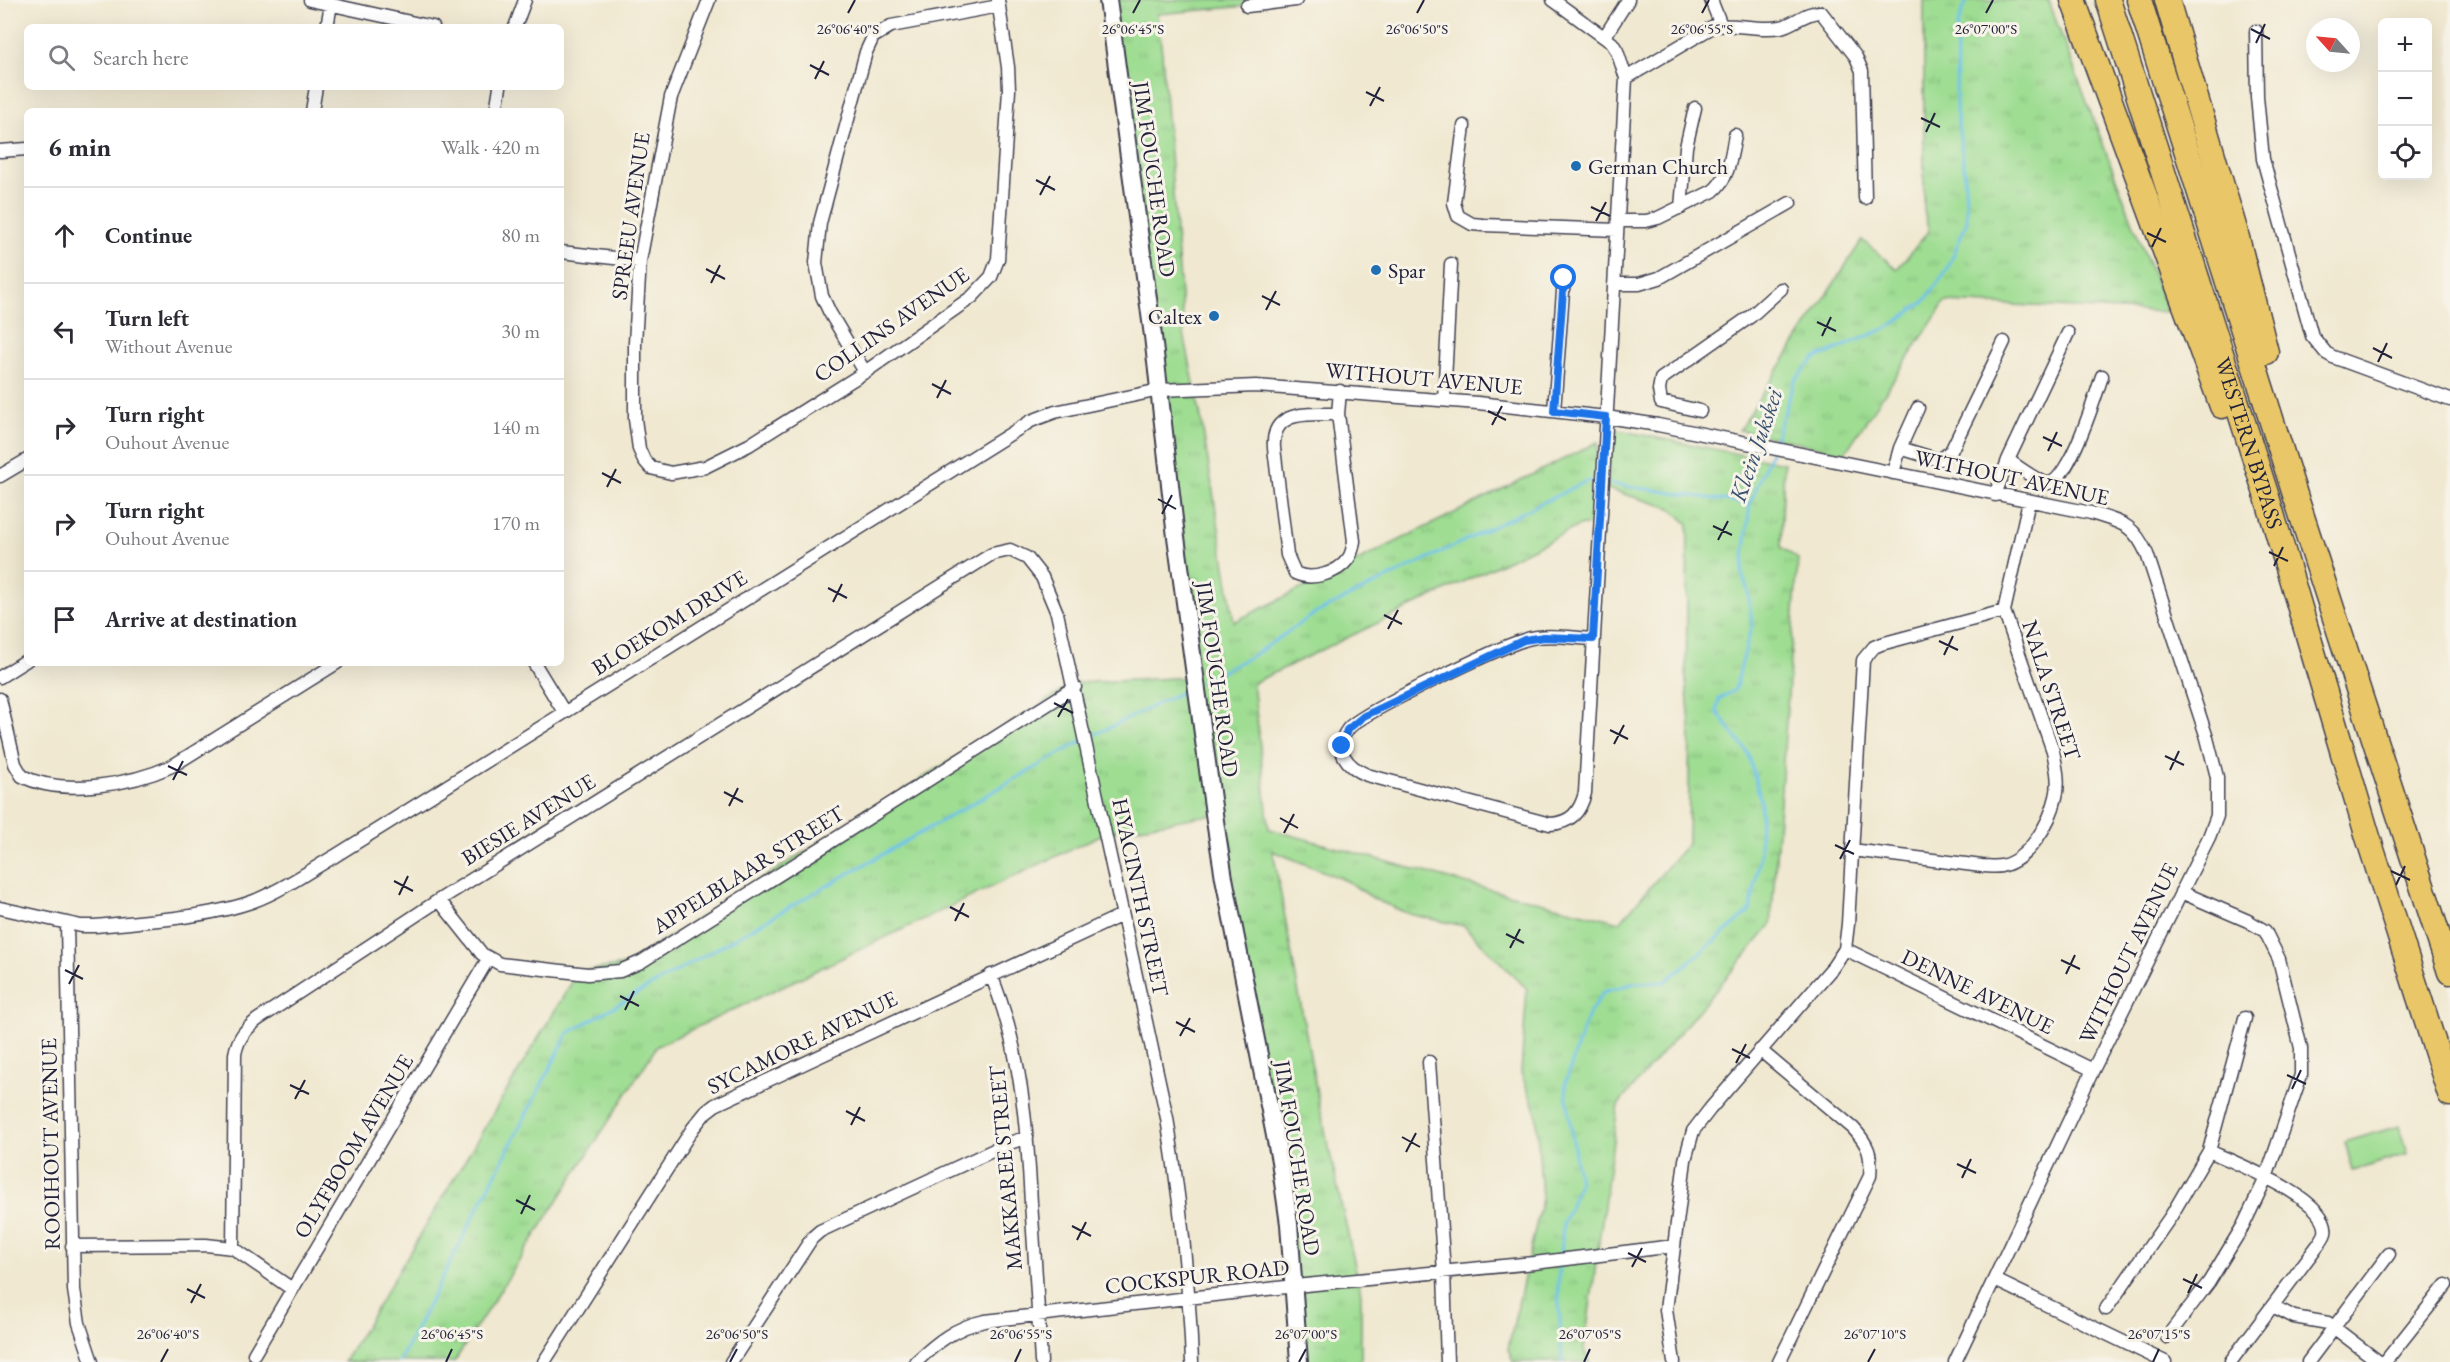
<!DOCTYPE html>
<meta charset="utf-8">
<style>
:root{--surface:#fff;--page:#f2f2f3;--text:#2b2b33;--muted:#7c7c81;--line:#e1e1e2}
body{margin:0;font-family:"EB Garamond",serif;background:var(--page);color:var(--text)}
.controls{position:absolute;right:18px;top:18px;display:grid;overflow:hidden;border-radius:9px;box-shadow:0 6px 24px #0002}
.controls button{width:54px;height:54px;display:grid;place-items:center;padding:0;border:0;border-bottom:2px solid var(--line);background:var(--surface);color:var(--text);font:30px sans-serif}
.compass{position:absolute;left:2306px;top:18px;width:54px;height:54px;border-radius:50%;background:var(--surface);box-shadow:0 6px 24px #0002;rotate:297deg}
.stop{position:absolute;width:18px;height:18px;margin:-14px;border:4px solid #1a73e8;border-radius:50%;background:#fff}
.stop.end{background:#1a73e8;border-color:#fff;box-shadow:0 2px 6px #0008}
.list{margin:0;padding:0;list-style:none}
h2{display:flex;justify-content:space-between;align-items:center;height:78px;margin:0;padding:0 24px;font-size:26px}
h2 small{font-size:20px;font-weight:400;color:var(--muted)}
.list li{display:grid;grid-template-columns:39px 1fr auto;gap:18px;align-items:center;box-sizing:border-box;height:96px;padding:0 24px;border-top:2px solid var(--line)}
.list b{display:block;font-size:22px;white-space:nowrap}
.list p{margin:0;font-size:20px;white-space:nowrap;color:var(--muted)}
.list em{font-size:20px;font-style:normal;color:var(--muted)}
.icon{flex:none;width:33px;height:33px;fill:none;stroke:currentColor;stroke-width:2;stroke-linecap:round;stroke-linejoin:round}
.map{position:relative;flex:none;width:2450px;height:1362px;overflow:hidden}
.search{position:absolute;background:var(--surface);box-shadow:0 6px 24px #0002;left:24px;top:24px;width:540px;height:66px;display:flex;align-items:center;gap:15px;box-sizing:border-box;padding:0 21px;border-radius:9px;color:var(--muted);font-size:22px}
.panel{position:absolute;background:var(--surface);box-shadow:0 6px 24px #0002;left:24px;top:108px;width:540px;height:558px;border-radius:9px}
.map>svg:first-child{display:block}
</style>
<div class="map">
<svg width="2450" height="1362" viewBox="0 0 2450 1362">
<defs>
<pattern id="park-tufts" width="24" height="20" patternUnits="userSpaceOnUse" patternTransform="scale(1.5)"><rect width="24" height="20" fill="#9edd92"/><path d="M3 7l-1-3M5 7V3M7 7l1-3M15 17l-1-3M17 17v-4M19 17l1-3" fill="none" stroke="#88bd7f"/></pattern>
</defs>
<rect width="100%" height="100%" fill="#f7f3e8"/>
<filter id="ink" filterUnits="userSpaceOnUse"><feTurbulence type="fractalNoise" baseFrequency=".0167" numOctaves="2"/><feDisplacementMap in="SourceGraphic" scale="12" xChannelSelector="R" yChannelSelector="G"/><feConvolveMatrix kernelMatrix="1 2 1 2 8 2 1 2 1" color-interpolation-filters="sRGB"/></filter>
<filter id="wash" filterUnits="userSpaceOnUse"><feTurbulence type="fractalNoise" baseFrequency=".008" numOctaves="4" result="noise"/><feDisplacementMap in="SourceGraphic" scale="24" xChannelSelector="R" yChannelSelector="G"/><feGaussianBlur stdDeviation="1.35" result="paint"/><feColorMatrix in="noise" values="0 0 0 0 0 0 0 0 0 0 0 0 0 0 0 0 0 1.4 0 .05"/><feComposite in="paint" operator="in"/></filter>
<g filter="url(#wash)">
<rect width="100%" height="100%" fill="#f0e8d0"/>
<path fill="#9edd92" stroke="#608066" stroke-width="1.5" d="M 2399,1126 L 2407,1154 L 2353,1171 L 2345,1142 Z"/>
<path fill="url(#park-tufts)" stroke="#608066" stroke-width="1.5" d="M 1108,0 L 1275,0 L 1247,6 L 1157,14 L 1162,53 L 1184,334 L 1201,418 L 1234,622 L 1598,442 L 1593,526 L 1581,525 L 1253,683 L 1269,829 L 1468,884 L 1620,922 L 1688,843 L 1690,723 L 1686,681 L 1688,524 L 1671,508 L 1607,489 L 1613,429 L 1784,463 L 1781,547 L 1798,559 L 1771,925 L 1618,1105 L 1584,1350 L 1589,1362 L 1513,1362 L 1508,1349 L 1542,1199 L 1536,1111 L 1521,1073 L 1527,989 L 1464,926 L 1409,914 L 1376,900 L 1347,881 L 1273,851 L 1317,1094 L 1361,1293 L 1361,1362 L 1301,1362 L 1295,1286 L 1215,814 L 1105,833 L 657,1046 L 454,1362 L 344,1362 L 578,972 L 625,965 L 1074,683 L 1196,677 Z
M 1924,0 L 2048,0 L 2167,312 L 1945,302 L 1845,453 L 1739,430 L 1862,240 L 1897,269 L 1929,231 L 1924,211 Z"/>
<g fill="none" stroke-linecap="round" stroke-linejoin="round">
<path stroke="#70c2ec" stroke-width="3" d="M 1773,446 L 1795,380 L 1814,359 L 1889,327 L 1925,301 L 1948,268 L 1967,221 L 1964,167 L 1956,110 L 1957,27 L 1967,0
M 1611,484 L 1750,504
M 1201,682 L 1254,655 L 1314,614 L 1587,481 L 1593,482
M 1088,738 L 1190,688
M 1561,1255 L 1563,1224 L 1579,1183 L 1565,1084 L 1587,1017 L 1603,992 L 1635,983 L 1665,982 L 1750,911 L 1760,857 L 1761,802 L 1748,753 L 1717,712 L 1719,699 L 1735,690 L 1752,624 L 1748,591 L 1742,574 L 1750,504 L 1771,452
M 1560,1262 L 1558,1285 L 1562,1362
M 399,1362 L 568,1033 L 1082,741"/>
</g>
</g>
<g filter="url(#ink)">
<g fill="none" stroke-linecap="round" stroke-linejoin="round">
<g stroke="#414051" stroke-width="15">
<path id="minor" d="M 310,0 L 433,27
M 709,0 L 671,97 L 640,261 L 635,343 L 635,419 L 639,449 L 644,460 L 651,468 L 671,473 L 705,467 L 749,445 L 865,372 L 972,297 L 991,277 L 998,259 L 1009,90 L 1008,67 L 998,0
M 1553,0 L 1612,43 L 1617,51 L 1626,78 L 1585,793 C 1580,812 1571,823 1550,824 L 1367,775 C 1348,767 1332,750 1348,729 C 1360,713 1498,648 1524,640 C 1545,633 1571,638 1593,639
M 1711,0 L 1721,25
M 1247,6 L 1296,0
M 327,27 L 331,4
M 515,27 L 525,0
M 2256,31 L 2257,97 L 2263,159 L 2312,336 L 2326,353 L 2333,357 L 2450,400
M 1605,36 L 1628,0
M 1626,78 L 1714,26 C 1736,23 1759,31 1781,27 C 1794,24 1807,11 1821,12 L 1856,57 L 1862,71 L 1865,198
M 312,111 L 316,87
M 496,111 L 500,87
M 1464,126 L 1454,203 L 1458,216 L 1472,224 L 1483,225 L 1617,230
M 0,151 L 27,149
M 1681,208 L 1686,147 L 1695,108
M 1618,221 L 1646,221 L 1658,218 L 1713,191 C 1730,177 1731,155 1735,135
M 561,252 L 640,261
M 1614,284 L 1639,284 L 1659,278 L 1790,203
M 865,372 L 830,313 L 822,296 L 816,263 L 820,223 L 866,52 L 873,37 L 891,26 L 999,6
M 1444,400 L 1451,264
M 1554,411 L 1564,278
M 1700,411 L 1661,402 L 1659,390 L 1661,379 L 1751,316 L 1781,289
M 1338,414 C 1310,415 1271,408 1274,448 L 1287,555 L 1295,573 C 1311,581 1337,574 1348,559 C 1352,554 1353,547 1354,541 L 1338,414 L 1340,391
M 1900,448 L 1918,408
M 2008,460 C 2017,466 2039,483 2049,483 C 2069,481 2096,395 2102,376
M 1893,473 L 1900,448 L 1936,459 L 1941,459 L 1951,451 L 2004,342
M 0,476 L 27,460
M 1995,495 L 2008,460 L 2068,333
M 534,663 L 564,712
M 0,677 L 27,660
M 0,699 L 15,764 L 22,776 C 63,797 132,784 172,766 L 337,663
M 1852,850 L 1982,866 C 1988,866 1995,867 2001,866 C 2029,860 2050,823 2056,797 C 2060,782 2056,766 2053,751 L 2004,611 L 2029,501
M 439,900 L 482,954 L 500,964 L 588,974 L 620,971 L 641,962 L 1075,687
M 0,908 L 81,926 L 94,926 C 141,922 211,917 254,901 C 283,890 309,871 335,856 L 1031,421 L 1055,412 L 1160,390 L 1256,386 L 1478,403 L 1606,417 L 1658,425 L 2091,513 C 2122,523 2133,523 2147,554 L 2207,738 L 2217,777 L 2217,816 L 2209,837 L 2093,1070 L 1955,1362
M 67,923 L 74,1290 L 79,1323 L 92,1362
M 1845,949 L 2093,1070
M 991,975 C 1021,1048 1027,1125 1031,1203 C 1035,1256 1038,1309 1041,1362
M 1760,1050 L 1853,1128 C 1868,1144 1872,1154 1870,1176 L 1779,1362
M 1429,1062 L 1444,1272 L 1447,1362
M 2209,1151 C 2233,1162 2332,1200 2325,1233 C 2324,1237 2320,1242 2318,1245 L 2231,1361
M 72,1246 L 206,1245 L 233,1248 L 292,1289
M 233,1248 L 235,1054 C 238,1038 245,1030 257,1020 L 439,900 L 992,554 L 1010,550 L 1027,558 L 1042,577 L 1057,613 L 1167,1118 C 1180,1199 1189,1280 1192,1362
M 1995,1280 L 2165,1362
M 2273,1306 L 2294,1317 L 2328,1323 L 2379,1362
M 2106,1309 L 2171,1216 L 2209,1151 L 2245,1018
M 2167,1337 L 2209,1282 L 2243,1226 L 2266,1178 L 2301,1075 L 2301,1048 L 2279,959 L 2265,931 L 2248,921 L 2181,892
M 254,1354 L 488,959
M 544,1362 L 693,1128 L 706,1112 L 715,1105 L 1122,915
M 731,1362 L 812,1238 L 820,1231 L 1007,1144 L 1027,1137
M 916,1362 C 937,1342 956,1327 985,1321 L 1295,1286 L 1534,1263 L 1674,1246
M 1674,1362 L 1666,1310 L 1685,1160 L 1693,1131 L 1710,1109 L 1833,967 L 1845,949 L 1848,924 L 1863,660 L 1874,647 L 1881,644 L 2004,611
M 2308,1362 L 2389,1254
M 2385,1362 L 2446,1285"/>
</g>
<g stroke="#414051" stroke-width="20">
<path id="tertiary" d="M 1108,0 L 1153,336 L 1176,537 L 1215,821 L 1224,878 L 1280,1161 L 1289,1224 L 1299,1362"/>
</g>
<g stroke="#414051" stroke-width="27">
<g id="motorway">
<path d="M 2073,0 L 2222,406"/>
<path id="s1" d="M 2108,0 L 2267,497 L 2367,834 L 2450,1094"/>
<path d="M 2139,0 L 2297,501 L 2450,972"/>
<path d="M 2167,0 L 2235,230 L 2266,352"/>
</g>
</g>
<use href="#minor" stroke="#fff" stroke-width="12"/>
<use href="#tertiary" stroke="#fff" stroke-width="16"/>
<use href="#motorway" stroke="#e9c769" stroke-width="24"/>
</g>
</g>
<g fill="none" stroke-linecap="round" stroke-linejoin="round" filter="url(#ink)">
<path stroke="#1a73e8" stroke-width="8" d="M 1342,746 L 1347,730 L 1364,716 L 1524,640 L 1544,637 L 1593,639 L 1606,417 L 1554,411 L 1564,278"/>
</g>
<path fill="none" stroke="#22223b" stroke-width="2" d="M 848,13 L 855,0M 1133,13 L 1140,0M 1417,13 L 1424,0M 1702,13 L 1709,0M 1986,13 L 1993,0M 2251,29 L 2270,39M 2256,43 L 2265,24M 810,65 L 829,75M 815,79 L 824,61M 1366,92 L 1384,101M 1370,106 L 1380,87M 1921,118 L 1940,127M 1926,132 L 1935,113M 1036,180 L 1055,190M 1040,195 L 1050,176M 1591,207 L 1610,216M 1596,221 L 1606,202M 2147,233 L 2166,242M 2152,247 L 2161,228M 706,269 L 725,279M 711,283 L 720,265M 1262,296 L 1280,305M 1266,310 L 1276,291M 1817,322 L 1836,331M 1822,336 L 1831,317M 2373,348 L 2392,358M 2378,362 L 2387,343M 932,384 L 951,394M 937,398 L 946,380M 1488,411 L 1506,420M 1492,425 L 1502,406M 2043,437 L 2062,446M 2048,451 L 2057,432M 602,473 L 621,483M 607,487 L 616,469M 1158,499 L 1176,509M 1162,514 L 1172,495M 1713,526 L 1732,535M 1718,540 L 1728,521M 2269,552 L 2288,561M 2274,566 L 2283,547M 828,588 L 847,598M 833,602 L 842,584M 1384,615 L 1402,624M 1388,629 L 1398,610M 1939,641 L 1958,650M 1944,655 L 1953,636M 1054,703 L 1073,713M 1058,717 L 1068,699M 1610,730 L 1628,739M 1614,744 L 1624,725M 2165,756 L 2184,765M 168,766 L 187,775M 2170,770 L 2179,751M 173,780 L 183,761M 724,792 L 743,802M 729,806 L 738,788M 1280,818 L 1298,828M 1284,833 L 1294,814M 1835,845 L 1854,854M 1840,859 L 1850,840M 2391,871 L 2410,880M 394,881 L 413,891M 2396,885 L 2405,866M 399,895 L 408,876M 950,907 L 969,917M 955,921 L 964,903M 1506,934 L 1524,943M 1510,948 L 1520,929M 2061,960 L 2080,969M 65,970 L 83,979M 2066,974 L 2075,955M 69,984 L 79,965M 620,996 L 639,1006M 625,1010 L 634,991M 1176,1022 L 1195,1032M 1180,1036 L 1190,1018M 1732,1049 L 1750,1058M 1736,1063 L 1746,1044M 2287,1075 L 2306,1084M 290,1085 L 309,1094M 2292,1089 L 2301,1070M 295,1099 L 305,1080M 846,1111 L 865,1121M 851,1125 L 860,1107M 1402,1137 L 1420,1147M 1406,1152 L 1416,1133M 1957,1164 L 1976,1173M 1962,1178 L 1971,1159M 516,1200 L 535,1210M 521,1214 L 530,1195M 1072,1226 L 1091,1236M 1077,1240 L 1086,1222M 1628,1253 L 1646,1262M 1632,1267 L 1642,1248M 2183,1279 L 2202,1288M 187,1289 L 205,1298M 2188,1293 L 2197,1274M 191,1303 L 201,1284M 161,1362 L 168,1349M 446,1362 L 452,1349M 730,1362 L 737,1349M 1015,1362 L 1021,1349M 1299,1362 L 1306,1349M 1584,1362 L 1590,1349M 1868,1362 L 1875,1349M 2153,1362 L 2159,1349"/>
<g fill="#1f6fb2" stroke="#f7f3e8" stroke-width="2">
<circle cx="1576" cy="166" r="6"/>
<circle cx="1376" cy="270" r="6"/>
<circle cx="1214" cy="316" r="6"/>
</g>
<g text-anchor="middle" stroke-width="6" stroke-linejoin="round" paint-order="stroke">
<g font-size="22" fill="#22223b" stroke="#f7f3e8" text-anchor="start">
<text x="1588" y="174">German Church</text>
<text x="1388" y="278">Spar</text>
<text x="1202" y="324" text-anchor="end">Caltex</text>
</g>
<g font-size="22" fill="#22223b" stroke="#f7f3e8">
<text transform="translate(1155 179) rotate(82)" y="8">JIM FOUCHE ROAD</text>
<text transform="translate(630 216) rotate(-82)" y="8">SPREEU AVENUE</text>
<text transform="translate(891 324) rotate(-35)" y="8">COLLINS AVENUE</text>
<text transform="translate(1424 378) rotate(5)" y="8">WITHOUT AVENUE</text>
<text dy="8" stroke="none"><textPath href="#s1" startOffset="465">WESTERN BYPASS</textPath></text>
<text transform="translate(2012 477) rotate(12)" y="8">WITHOUT AVENUE</text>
<text transform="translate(669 622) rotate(-32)" y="8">BLOEKOM DRIVE</text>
<text transform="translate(1218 679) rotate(82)" y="8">JIM FOUCHE ROAD</text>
<text transform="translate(2052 690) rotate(72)" y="8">NALA STREET</text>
<text transform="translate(528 819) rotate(-32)" y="8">BIESIE AVENUE</text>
<text transform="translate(748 869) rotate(-32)" y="8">APPELBLAAR STREET</text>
<text transform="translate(1141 897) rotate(78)" y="8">HYACINTH STREET</text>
<text transform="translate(2128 953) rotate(-64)" y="8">WITHOUT AVENUE</text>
<text transform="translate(1978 991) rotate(26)" y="8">DENNE AVENUE</text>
<text transform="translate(802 1042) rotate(-26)" y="8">SYCAMORE AVENUE</text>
<text transform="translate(50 1144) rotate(-91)" y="8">ROOIHOUT AVENUE</text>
<text transform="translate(353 1146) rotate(-59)" y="8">OLYFBOOM AVENUE</text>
<text transform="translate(1298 1158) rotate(81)" y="8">JIM FOUCHE ROAD</text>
<text transform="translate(1005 1168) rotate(-95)" y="8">MAKKAREE STREET</text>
<text transform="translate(1197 1276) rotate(-6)" y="8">COCKSPUR ROAD</text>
</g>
<g font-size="24" font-style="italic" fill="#395270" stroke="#f7f3e8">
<text transform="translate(1756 445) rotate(-71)" y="8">Klein Jukskei</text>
</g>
</g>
<g font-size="15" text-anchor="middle" fill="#22223b" stroke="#f7f3e8" stroke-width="6" stroke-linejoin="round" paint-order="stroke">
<text x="848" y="34">26°06'40"S</text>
<text x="1133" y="34">26°06'45"S</text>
<text x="1417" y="34">26°06'50"S</text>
<text x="1702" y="34">26°06'55"S</text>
<text x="1986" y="34">26°07'00"S</text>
<text x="168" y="1339">26°06'40"S</text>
<text x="452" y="1339">26°06'45"S</text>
<text x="737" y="1339">26°06'50"S</text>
<text x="1021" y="1339">26°06'55"S</text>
<text x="1306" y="1339">26°07'00"S</text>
<text x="1590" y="1339">26°07'05"S</text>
<text x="1875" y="1339">26°07'10"S</text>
<text x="2159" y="1339">26°07'15"S</text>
</g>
</svg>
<div class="controls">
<button>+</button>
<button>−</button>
<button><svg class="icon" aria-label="locate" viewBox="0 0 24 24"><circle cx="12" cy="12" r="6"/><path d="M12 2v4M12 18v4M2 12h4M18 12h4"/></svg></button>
</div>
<svg class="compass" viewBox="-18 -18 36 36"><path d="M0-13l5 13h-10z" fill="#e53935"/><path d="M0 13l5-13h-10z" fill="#7c7c81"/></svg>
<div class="stop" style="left:1564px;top:278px"></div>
<div class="stop end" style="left:1342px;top:746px"></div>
<div class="search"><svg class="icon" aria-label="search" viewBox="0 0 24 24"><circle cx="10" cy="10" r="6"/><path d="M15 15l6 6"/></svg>Search here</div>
<section class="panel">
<h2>6 min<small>Walk · 420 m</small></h2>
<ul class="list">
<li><svg class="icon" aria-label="ahead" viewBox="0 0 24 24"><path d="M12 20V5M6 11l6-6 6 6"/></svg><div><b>Continue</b></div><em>80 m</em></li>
<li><svg class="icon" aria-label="left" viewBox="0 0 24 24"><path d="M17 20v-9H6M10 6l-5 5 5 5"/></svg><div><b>Turn left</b><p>Without Avenue</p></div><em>30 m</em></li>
<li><svg class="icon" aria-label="right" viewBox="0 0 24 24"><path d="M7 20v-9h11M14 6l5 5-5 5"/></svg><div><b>Turn right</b><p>Ouhout Avenue</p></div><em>140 m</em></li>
<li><svg class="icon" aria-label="right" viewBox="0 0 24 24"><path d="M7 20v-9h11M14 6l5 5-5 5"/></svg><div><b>Turn right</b><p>Ouhout Avenue</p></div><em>170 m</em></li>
<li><svg class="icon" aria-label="arrive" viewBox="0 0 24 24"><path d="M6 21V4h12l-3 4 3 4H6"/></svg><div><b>Arrive at destination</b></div></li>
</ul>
</section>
</div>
